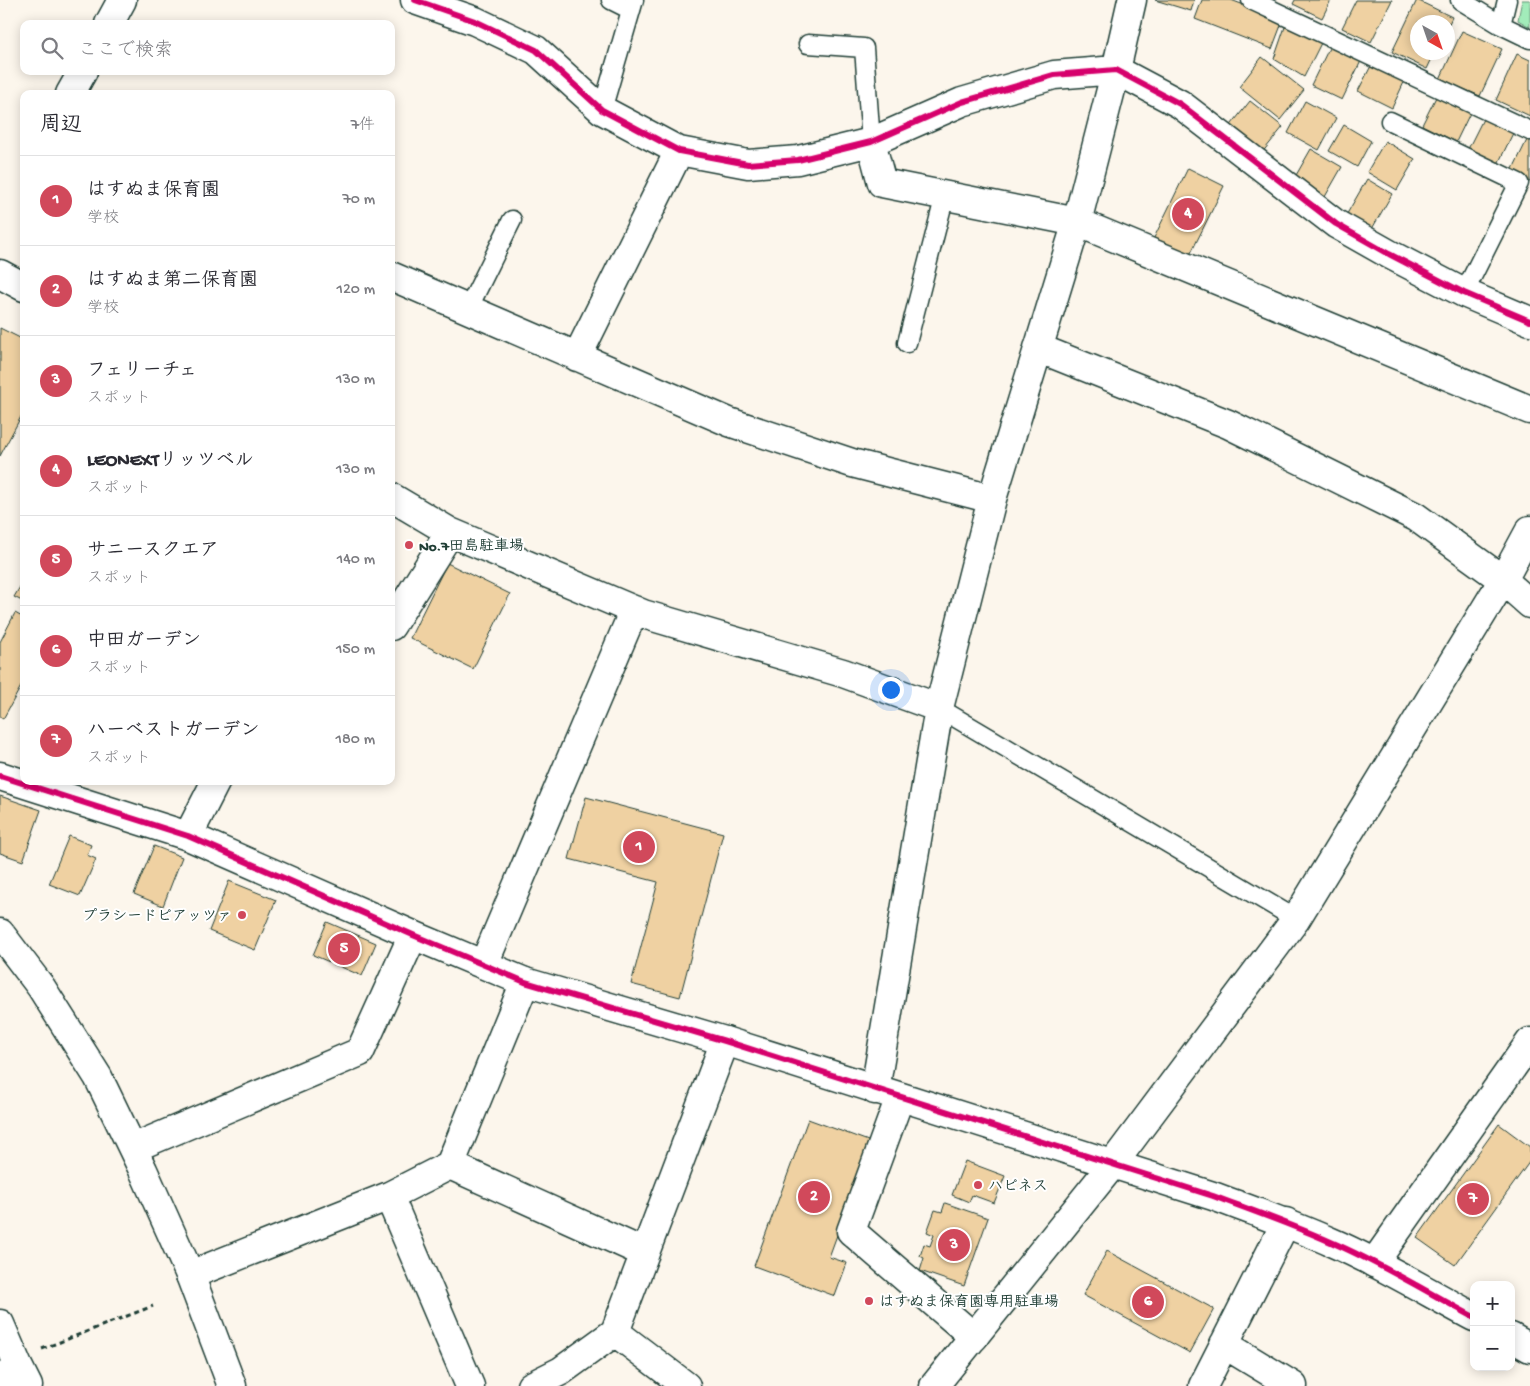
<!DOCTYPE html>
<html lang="ja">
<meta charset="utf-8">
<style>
:root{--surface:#fff;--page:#f2f2f3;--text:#2b2b33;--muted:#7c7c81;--line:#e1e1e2;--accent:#d1495b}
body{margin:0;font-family:"Gochi Hand","Klee One",sans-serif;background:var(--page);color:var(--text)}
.controls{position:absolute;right:15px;bottom:15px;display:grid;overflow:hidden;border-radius:10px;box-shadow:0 2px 12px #0003}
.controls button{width:45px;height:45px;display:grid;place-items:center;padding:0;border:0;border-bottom:1px solid var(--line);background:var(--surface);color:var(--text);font:25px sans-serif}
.compass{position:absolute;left:1410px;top:15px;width:45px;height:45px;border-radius:50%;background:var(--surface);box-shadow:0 2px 12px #0003;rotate:140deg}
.you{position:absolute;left:890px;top:689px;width:18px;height:18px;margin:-12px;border:4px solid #fff;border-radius:50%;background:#1a73e8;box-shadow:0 0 0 8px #1a73e833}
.badge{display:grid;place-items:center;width:32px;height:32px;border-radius:50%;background:var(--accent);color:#fff;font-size:16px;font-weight:700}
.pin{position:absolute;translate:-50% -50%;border:2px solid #fff;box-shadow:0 1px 5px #0006}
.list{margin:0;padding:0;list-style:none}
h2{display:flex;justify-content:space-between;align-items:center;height:65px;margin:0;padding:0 20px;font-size:21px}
h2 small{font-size:16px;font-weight:400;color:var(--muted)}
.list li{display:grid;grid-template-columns:32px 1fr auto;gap:15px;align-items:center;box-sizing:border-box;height:90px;padding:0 20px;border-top:1px solid var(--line)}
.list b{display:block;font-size:19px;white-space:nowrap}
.list p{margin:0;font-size:16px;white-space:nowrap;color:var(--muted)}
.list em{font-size:16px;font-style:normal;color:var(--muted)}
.icon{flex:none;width:28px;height:28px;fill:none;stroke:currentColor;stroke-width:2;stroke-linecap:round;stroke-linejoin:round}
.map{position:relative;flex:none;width:1530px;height:1386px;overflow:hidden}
.search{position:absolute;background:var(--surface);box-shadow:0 2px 12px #0003;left:20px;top:20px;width:375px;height:55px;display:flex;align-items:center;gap:12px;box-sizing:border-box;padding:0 18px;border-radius:10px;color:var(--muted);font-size:19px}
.panel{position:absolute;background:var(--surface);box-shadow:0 2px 12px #0003;left:20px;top:90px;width:375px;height:695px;border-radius:10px}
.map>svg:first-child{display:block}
</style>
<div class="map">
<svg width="1530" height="1386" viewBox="0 0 1530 1386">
<rect width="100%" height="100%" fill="#fcf6ec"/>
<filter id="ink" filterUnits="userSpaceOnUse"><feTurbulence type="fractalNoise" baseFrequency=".02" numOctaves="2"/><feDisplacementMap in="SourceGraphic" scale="10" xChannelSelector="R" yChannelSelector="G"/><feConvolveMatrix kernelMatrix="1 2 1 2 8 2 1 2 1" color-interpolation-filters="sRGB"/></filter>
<g filter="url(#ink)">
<path fill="#a2ecba" stroke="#609477" d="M 1522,0 L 1530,0 L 1530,27 L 1518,20 Z"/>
<path fill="#efd1a2" stroke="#1f3d34" d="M 1155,0 L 1194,0 L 1191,11 Z
M 1202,0 L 1231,0 L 1283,20 L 1272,49 L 1195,19 Z
M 1295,0 L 1331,0 L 1322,18 L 1293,4 Z
M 1356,0 L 1392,0 L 1371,42 L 1342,28 Z
M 1417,0 L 1452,17 L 1448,26 L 1448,22 L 1418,22 L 1418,52 L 1435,52 L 1427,69 L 1392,52 Z
M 1287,21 L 1323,39 L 1304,77 L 1274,59 Z
M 1462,31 L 1502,49 L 1480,96 L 1440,79 Z
M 1331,44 L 1362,59 L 1342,100 L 1311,85 Z
M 1517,54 L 1530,60 L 1530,116 L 1496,100 Z
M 1262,57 L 1304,90 L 1280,120 L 1239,87 Z
M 1373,62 L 1406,78 L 1392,108 L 1358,91 Z
M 1437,95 L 1471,111 L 1456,142 L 1422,125 Z
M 1250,101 L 1283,127 L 1261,154 L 1228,129 Z
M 1305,101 L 1336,118 L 1319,150 L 1288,133 Z
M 1485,115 L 1515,129 L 1497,166 L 1467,151 Z
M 1344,125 L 1371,141 L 1357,167 L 1329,151 Z
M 1528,138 L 1530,139 L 1530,182 L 1511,173 Z
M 1385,141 L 1415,159 L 1397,190 L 1367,172 Z
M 1311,149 L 1342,167 L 1322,202 L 1291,184 Z
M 1188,168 L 1224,186 L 1188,259 L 1152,242 Z
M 1367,179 L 1392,194 L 1369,234 L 1344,219 Z
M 0,328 L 24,340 L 24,411 L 0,456 Z
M 447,563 L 510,594 L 473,669 L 410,638 Z
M 24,580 L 24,602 L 14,597 Z
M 15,613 L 24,618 L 24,681 L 3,719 L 0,717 L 0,642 Z
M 0,796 L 41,810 L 23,861 L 0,853 Z
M 586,797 L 723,833 L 680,997 L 631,984 L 658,882 L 569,859 Z
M 69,836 L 91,845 L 87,855 L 96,859 L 80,896 L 49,884 Z
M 154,846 L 182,857 L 163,906 L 134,894 Z
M 229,881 L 276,900 L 255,950 L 209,931 Z
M 327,922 L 376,943 L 362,976 L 313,955 Z
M 808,1119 L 871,1142 L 829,1257 L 847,1263 L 835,1296 L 754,1266 Z
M 1499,1124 L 1530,1147 L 1530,1161 L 1455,1265 L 1417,1238 Z
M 965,1161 L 1005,1176 L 994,1203 L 972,1195 L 969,1202 L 952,1195 Z
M 945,1203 L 988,1218 L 964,1286 L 920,1271 L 924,1258 L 920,1256 L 924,1244 L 930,1246 L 934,1235 L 927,1232 L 935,1210 L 942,1212 Z
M 1107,1251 L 1214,1309 L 1190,1353 L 1083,1295 Z"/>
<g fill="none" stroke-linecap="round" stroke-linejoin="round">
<g stroke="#1f3d34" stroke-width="21">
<path id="service" d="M 611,0 L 631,10
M 1251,0 L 1530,131
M 1460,0 L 1501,25 L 1530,39
M 1501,25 L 1507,0
M 808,44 L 864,48 L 871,142
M 602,110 L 634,0
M 1390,121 L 1519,183 L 1464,293
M 468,309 L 512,220
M 907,343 L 945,195
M 939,708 L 1296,919"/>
</g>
<g stroke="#1f3d34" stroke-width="31">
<path id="minor" d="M 415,0 L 475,21 L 536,50 L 602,110 L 679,151 L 748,164 L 798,160 L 871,142 L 962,102 L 1054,75 L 1116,70 L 1180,104 L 1336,224 L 1389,254 L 1464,293 L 1530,321
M 109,24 L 122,0
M 70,94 L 83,71
M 871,142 L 882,183 L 1077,222 L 1530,410
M 0,274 L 24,287
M 391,276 L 729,422 L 852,463 L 992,499
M 1038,348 L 1228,424 L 1416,517 L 1503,580 L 1530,604
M 577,357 L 679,151
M 391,497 L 450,532 L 643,614 L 843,673 L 939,708
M 391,626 L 450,532
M 188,836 L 216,781
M 484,964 L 634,610
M 875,1090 L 939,708 L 992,499 L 1077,222 L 1116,70 L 1132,0
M 900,1097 L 851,1231 L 974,1337
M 133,1148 L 360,1052 L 413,935
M 450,1165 L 645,1253
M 1112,1165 L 1296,919 L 1503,580 L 1530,530
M 389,1196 L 470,1386
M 1374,1263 L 1530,1042
M 190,1275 L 389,1196 L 450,1165 L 525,982
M 0,1324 L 18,1366 L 0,1379
M 615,1332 L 686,1386
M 1224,1344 L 1293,1386
M 18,1366 L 28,1386
M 531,1386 L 561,1371 L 615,1332 L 725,1041
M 1203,1386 L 1286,1222"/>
</g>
<g stroke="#1f3d34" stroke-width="31">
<path id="tertiary" d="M 0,776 L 188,836 L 413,935 L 525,982 L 725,1041 L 1213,1196 C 1253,1211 1293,1225 1331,1242 C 1380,1263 1427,1292 1474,1317
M 0,933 L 41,987 L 98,1077 L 143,1170 L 190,1275 L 232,1386
M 1511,1337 L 1530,1348
M 934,1386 L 1112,1165"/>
</g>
<path stroke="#1f3d34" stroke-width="3" stroke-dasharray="5 4" stroke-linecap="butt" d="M 42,1349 L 153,1306"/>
<use href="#service" stroke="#fff" stroke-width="18"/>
<use href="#minor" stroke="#fff" stroke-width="28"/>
<use href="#tertiary" stroke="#fff" stroke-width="28"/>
<g stroke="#fff" stroke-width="9">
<path id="cycleway" d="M 415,0 L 475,21 L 536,50 L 602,110 L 679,151 L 748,164 L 798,160 L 871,142 L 962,102 L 1054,75 L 1116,70 L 1180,104 L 1336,224 L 1389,254 L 1464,293 L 1530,321
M 0,776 L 188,836 L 413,935 L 525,982 L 725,1041 L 1213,1196 C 1253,1211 1293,1225 1331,1242 C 1380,1263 1427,1292 1474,1317"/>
</g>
<use href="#cycleway" stroke="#d6006c" stroke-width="6"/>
</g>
</g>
<g fill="#d1495b" stroke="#fff" stroke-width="2">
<circle cx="409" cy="545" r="5"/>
<circle cx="242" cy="915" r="5"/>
<circle cx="978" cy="1185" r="5"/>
<circle cx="869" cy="1301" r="5"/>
</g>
<g text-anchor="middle" stroke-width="4" stroke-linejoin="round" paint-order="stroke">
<g font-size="15" font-weight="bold" fill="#1f3d34" stroke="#fff" text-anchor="start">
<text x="419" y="550">No.7田島駐車場</text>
<text x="232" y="920" text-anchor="end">プラシードピアッツァ</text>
<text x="988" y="1190">ハピネス</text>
<text x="879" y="1306">はすぬま保育園専用駐車場</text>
</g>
</g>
</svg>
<div class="controls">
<button>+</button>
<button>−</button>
</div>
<svg class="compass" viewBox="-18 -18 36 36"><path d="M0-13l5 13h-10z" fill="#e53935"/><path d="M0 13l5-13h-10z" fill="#7c7c81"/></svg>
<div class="you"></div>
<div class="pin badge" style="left:639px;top:847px">1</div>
<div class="pin badge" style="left:814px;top:1197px">2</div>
<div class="pin badge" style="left:954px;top:1245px">3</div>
<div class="pin badge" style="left:1188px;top:214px">4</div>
<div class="pin badge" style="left:344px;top:949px">5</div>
<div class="pin badge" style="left:1148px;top:1302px">6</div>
<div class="pin badge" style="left:1473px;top:1199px">7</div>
<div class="search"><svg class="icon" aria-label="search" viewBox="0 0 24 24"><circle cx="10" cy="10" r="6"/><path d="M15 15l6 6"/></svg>ここで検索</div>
<section class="panel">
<h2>周辺<small>7件</small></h2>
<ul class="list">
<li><span class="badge">1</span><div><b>はすぬま保育園</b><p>学校</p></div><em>70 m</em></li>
<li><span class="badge">2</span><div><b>はすぬま第二保育園</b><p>学校</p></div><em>120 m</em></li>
<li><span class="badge">3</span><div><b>フェリーチェ</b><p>スポット</p></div><em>130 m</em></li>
<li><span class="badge">4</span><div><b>LEONEXTリッツベル</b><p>スポット</p></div><em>130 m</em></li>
<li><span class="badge">5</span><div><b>サニースクエア</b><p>スポット</p></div><em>140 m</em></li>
<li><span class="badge">6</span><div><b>中田ガーデン</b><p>スポット</p></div><em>150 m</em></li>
<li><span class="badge">7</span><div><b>ハーベストガーデン</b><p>スポット</p></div><em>180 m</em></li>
</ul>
</section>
</div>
